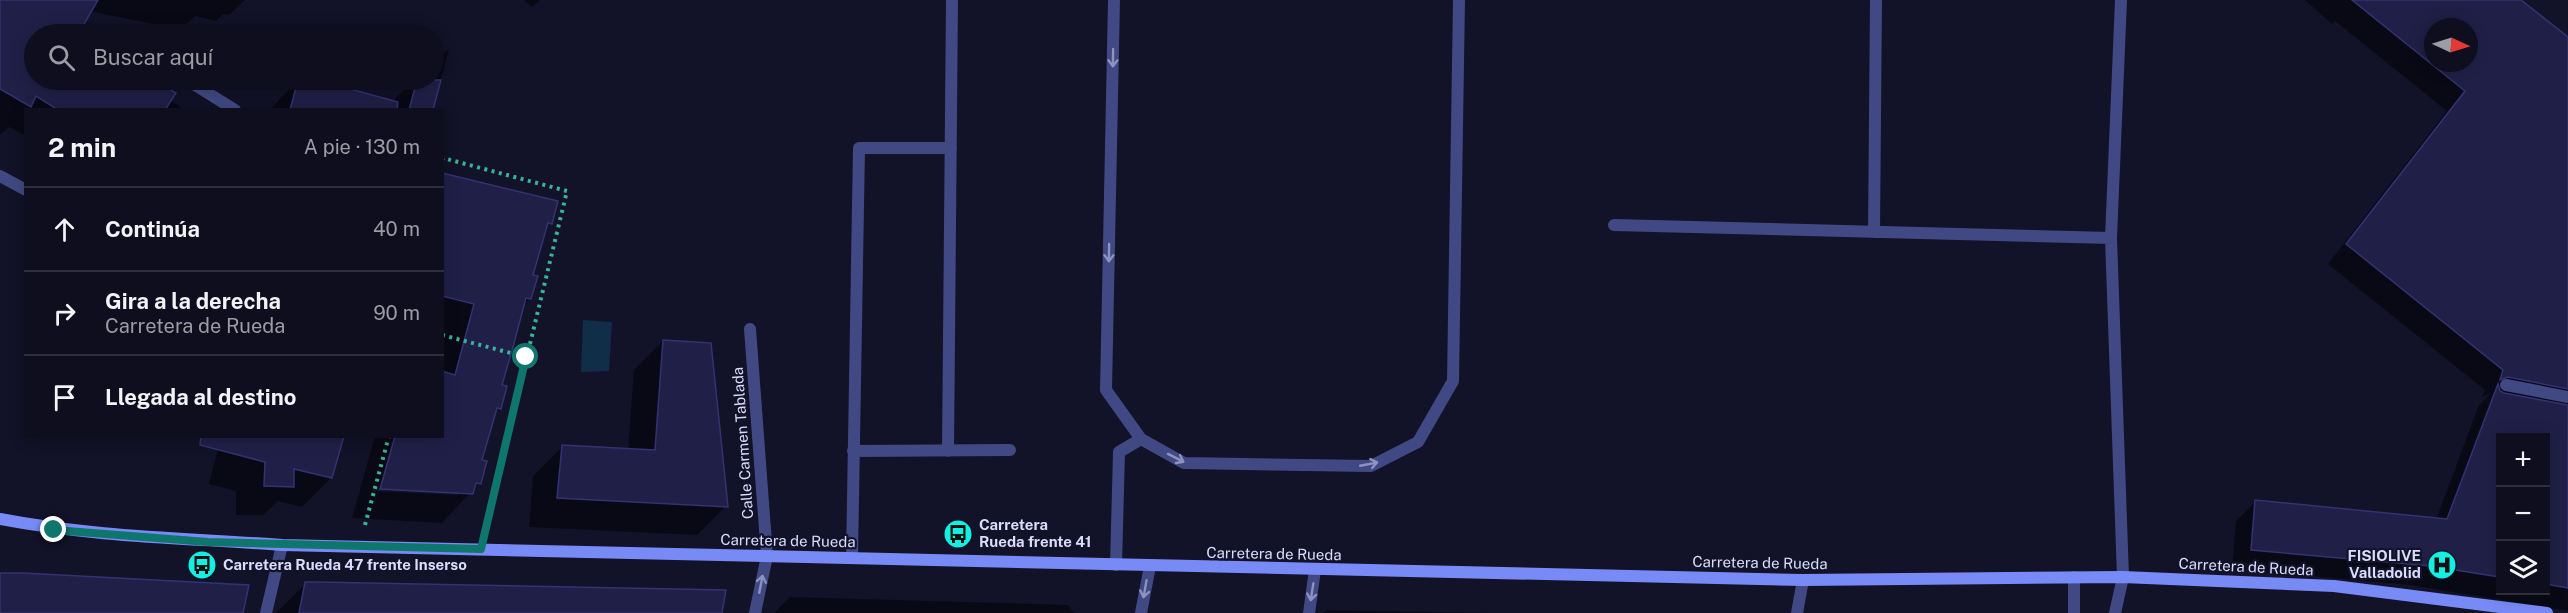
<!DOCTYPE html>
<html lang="es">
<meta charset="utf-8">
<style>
:root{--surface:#0e0e1e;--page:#1c1c2b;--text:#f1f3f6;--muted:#9b9ca4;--line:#2e2e3c}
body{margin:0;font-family:"Public Sans",sans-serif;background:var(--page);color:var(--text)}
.controls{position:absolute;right:18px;bottom:18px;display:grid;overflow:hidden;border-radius:0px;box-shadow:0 3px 15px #0003}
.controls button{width:54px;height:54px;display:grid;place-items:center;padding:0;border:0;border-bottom:2px solid var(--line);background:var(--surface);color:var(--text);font:30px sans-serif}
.compass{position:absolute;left:2424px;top:18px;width:54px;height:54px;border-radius:50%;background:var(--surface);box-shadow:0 3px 15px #0003;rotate:94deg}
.stop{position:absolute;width:18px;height:18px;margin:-14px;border:4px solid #0f766e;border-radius:50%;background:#fff}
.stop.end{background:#0f766e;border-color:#fff;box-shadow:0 2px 6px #0008}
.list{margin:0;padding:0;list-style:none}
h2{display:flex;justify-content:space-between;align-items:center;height:78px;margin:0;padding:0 24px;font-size:26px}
h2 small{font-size:20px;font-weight:400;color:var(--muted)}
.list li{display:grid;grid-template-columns:39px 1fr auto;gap:18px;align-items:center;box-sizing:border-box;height:84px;padding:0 24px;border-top:2px solid var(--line)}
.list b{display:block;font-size:22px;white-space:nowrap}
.list p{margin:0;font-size:20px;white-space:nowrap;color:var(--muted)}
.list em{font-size:20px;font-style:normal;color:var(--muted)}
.icon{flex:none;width:33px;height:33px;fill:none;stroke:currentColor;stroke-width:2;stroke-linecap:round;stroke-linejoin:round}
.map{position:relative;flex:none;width:2568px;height:613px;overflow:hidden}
.search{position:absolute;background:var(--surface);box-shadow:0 3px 15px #0003;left:24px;top:24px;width:420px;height:66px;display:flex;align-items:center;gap:15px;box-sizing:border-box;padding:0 21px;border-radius:33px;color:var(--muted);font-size:22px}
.panel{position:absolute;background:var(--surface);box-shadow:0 3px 15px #0003;left:24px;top:108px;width:420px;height:330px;border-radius:0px}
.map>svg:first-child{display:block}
</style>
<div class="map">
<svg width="2568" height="613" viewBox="0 0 2568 613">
<rect width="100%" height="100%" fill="#121228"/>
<path fill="#102e48" d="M 583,320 L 612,322 L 609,371 L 581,372 Z"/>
<path fill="#0007" fill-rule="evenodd" d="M 0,0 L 245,0 L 229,15 L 223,14 L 216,21 L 195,16 L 181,30 L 90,11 L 79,29 L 88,34 L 34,34 L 34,80 L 166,80 L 178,86 L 170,100 L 185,110 L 26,110 L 26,136 L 9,127 L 0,135 Z
M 524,0 L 540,0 L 532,7 Z
M 2305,0 L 2519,0 L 2568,38 L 2568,611 L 2410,585 L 2232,569 L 2236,521 L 2256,501 L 2436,520 L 2479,405 L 2490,394 L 2482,397 L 2485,390 L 2328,264 L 2447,111 L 2335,21 L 2332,24 ZM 2433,27 L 2469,27 L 2469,63 L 2433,63 ZM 2500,438 L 2546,438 L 2546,590 L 2500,590 Z
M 449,49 L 432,110 L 270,110 L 297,80 L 311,80 L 392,102 L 414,80 L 434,80 L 434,62 Z
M 442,174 L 551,223 L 544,230 L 531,276 L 530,298 L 523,306 L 501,386 L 500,408 L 493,415 L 480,461 L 479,483 L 442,523 L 352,518 L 375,436 L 442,436 L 442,344 L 445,333 L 442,333 ZM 373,488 L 458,492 L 458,495 L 373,491 Z
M 663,341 L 726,506 L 697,535 L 529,527 L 533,476 L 562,447 L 628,450 L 634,370 Z
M 221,436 L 331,478 L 302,507 L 278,501 L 263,515 L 236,515 L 236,491 L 209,484 Z
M 306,583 L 720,613 L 276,613 Z
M 790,597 L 1068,605 L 1074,613 L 774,613 Z
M 1327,610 L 1490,613 L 1323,613 Z"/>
<path fill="#201f47" stroke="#343272" stroke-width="1.5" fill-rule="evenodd" d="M 0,0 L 98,0 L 81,29 L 84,34 L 34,34 L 34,80 L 155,80 L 176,93 L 165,110 L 58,110 L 36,96 L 31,107 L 0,89 Z
M 2352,0 L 2521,0 L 2568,37 L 2568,389 L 2508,377 L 2500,380 L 2503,370 L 2346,244 L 2465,91 ZM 2433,27 L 2469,27 L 2469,63 L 2433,63 Z
M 298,80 L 317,80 L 398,102 L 397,110 L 290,110 Z
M 417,80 L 441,80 L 433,110 L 409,110 Z
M 442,173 L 558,201 L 552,224 L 548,223 L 533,275 L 538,276 L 531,299 L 526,298 L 513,347 L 502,385 L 507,386 L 501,409 L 497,408 L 482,460 L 487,461 L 481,484 L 476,483 L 473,494 L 380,489 L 395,436 L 442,436 L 442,371 L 455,375 L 474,304 L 442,296 Z
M 663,340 L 711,343 L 728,507 L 557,498 L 562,445 L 655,450 Z
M 2498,384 L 2500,391 L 2504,393 L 2568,405 L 2568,588 L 2546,584 L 2546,438 L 2500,438 L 2500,577 L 2430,566 L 2251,550 L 2255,500 L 2447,519 Z
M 201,436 L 344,436 L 332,478 L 294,469 L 294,487 L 264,486 L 265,462 L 200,445 Z
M 0,573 L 23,573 L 249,585 L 243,613 L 0,613 Z
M 305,582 L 317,582 L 726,590 L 722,613 L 299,613 Z"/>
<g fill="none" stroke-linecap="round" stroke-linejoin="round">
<path stroke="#38b397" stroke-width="4" stroke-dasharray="3 4.5" stroke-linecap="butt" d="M 442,160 L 443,158 L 567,191 L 485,530
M 442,335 L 526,357
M 365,525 L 389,436"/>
<path stroke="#404983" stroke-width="12" d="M 1114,0 L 1106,390 L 1141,439 L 1184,463 L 1371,466 L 1418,442 L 1453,381 L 1459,0
M 2121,0 L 2111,238 L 2123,577
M 187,80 L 235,110
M 0,176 L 26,190
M 1614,225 L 2111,238
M 1874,232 L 1876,0
M 853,451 L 1010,450
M 948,451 L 952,0
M 852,558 L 859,148 L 951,148
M 1116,565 L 1119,452 L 1141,439
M 2074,577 L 2074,613"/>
<path stroke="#404983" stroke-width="12" d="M 750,329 L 767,556 L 755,613
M 2506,385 L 2568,397
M 266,613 L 282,545
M 1141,613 L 1150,566
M 1309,613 L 1315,570
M 1797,613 L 1803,580
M 2115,613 L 2123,577"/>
<path stroke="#788af6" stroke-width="12" d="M 0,519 C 93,537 187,538 282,545 L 1803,580 L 2123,577 L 2334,586 L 2547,613"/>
</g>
<defs><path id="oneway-shaft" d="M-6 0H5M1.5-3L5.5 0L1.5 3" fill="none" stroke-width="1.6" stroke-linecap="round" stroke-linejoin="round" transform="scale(1.5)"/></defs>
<g stroke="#8d92c0">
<use href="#oneway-shaft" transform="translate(1113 58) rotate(91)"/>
<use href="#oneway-shaft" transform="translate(1109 253) rotate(91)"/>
<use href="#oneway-shaft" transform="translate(1176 458) rotate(27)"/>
<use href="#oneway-shaft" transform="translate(1369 464) rotate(-11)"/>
<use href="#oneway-shaft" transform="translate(761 584) rotate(-79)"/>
<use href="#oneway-shaft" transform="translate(1145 589) rotate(100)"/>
<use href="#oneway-shaft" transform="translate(1312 592) rotate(99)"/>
</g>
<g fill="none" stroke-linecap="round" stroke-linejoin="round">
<path stroke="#0f766e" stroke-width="8" d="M 54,530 L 208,542 L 481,549 L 526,357"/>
</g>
<defs>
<g id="bus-disc" transform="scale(1.5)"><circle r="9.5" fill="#13f0e1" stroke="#121228"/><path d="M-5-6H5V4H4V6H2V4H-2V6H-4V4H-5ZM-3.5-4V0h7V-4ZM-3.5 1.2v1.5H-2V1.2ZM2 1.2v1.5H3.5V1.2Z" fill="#111"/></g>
<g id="hospital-disc" transform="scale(1.5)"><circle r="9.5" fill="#13f0e1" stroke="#121228"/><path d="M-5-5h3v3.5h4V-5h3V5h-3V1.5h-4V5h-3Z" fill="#111"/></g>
</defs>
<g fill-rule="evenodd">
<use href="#bus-disc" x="958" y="534"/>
<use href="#bus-disc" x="202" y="565"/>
<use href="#hospital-disc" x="2442" y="565"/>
</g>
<g text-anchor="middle" stroke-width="4.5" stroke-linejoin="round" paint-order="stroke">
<g font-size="15" fill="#dadcfd" stroke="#121228">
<text transform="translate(743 443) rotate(-94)" y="5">Calle Carmen Tablada</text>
<text transform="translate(788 541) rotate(1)" y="5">Carretera de Rueda</text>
<text transform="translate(1274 554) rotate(1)" y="5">Carretera de Rueda</text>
<text transform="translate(1760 563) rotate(1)" y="5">Carretera de Rueda</text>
<text transform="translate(2246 567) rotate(3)" y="5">Carretera de Rueda</text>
</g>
<g font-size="15" font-weight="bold" fill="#dadcfd" stroke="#121228" text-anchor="start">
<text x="979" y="530">Carretera<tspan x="979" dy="17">Rueda frente 41</tspan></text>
<text x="2421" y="561" text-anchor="end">FISIOLIVE<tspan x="2421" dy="17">Valladolid</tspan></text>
<text x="223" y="570">Carretera Rueda 47 frente Inserso</text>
</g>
</g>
</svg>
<div class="controls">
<button>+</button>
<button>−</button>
<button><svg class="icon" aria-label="layers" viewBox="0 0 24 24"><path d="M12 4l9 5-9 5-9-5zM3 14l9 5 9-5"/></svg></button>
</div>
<svg class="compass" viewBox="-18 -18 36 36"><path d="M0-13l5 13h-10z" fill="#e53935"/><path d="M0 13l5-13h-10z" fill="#9b9ca4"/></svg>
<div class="stop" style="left:526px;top:357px"></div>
<div class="stop end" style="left:54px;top:530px"></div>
<div class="search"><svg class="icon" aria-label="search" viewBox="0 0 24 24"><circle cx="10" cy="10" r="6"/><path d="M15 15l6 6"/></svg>Buscar aquí</div>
<section class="panel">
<h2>2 min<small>A pie · 130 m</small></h2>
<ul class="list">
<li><svg class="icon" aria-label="ahead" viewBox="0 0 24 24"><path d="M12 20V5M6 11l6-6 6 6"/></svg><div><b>Continúa</b></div><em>40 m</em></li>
<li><svg class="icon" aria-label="right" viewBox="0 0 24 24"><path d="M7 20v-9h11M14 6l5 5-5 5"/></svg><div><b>Gira a la derecha</b><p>Carretera de Rueda</p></div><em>90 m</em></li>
<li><svg class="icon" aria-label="arrive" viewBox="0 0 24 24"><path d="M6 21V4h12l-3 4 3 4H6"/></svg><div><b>Llegada al destino</b></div></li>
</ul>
</section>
</div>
